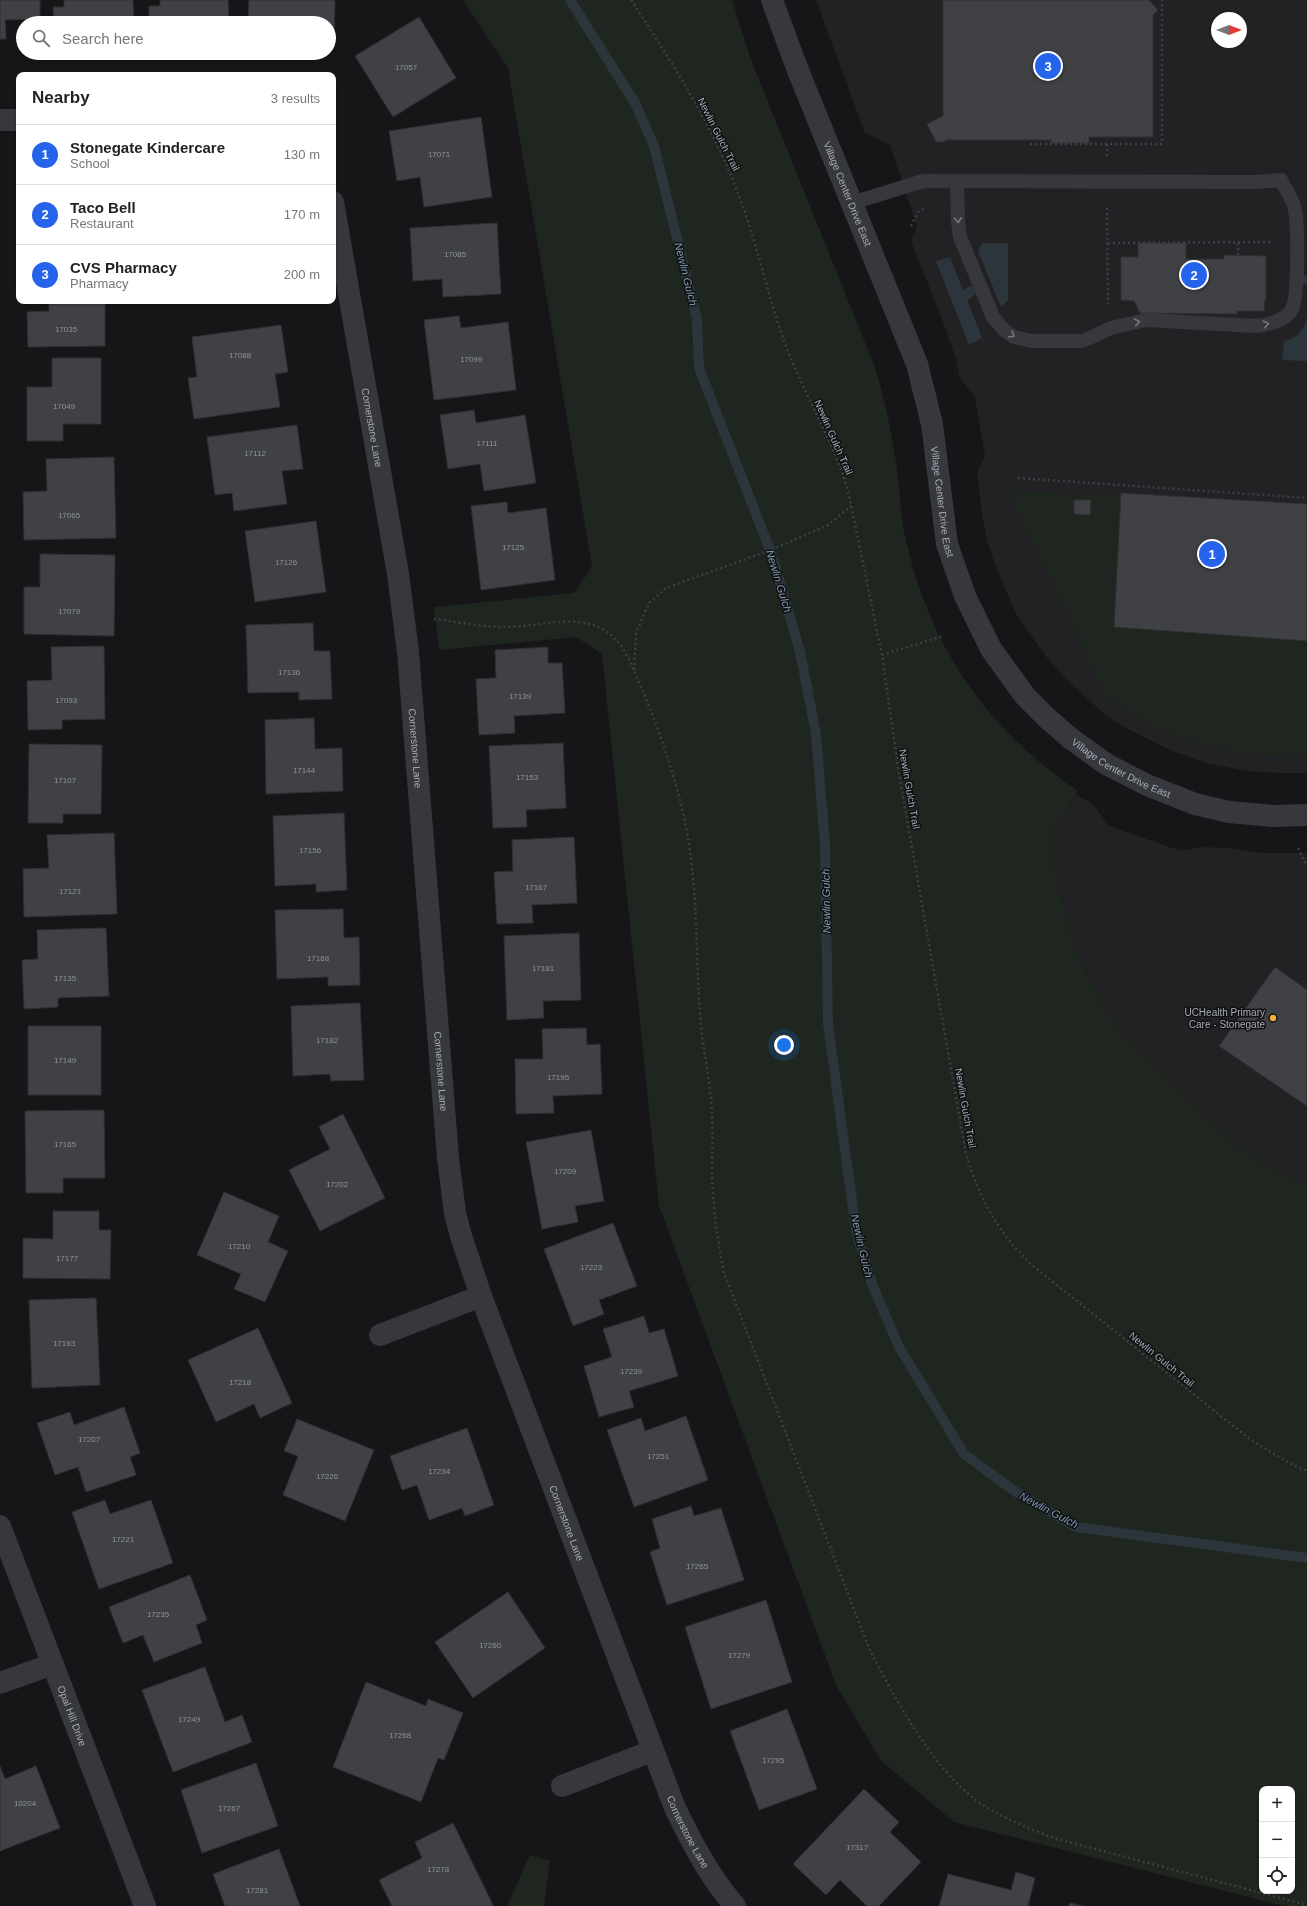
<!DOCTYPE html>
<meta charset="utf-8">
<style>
:root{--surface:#fff;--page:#f6f6f6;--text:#222;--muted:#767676;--line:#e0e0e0;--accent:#2563eb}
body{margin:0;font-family:Helvetica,sans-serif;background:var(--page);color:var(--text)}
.controls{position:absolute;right:12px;bottom:12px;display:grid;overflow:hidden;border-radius:8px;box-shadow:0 1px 3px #0004}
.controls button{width:36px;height:36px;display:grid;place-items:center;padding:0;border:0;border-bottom:1px solid var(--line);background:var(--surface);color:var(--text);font:20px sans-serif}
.compass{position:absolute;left:1211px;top:12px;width:36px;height:36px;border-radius:50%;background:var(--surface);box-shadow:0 1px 3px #0004;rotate:90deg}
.you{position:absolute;left:784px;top:1045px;width:14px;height:14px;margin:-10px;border:3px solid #fff;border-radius:50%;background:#1a73e8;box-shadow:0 0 0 6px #1a73e833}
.badge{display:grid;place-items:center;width:26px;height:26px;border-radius:50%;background:var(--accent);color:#fff;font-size:13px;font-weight:700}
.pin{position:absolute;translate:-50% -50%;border:2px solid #fff;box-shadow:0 1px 4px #0006}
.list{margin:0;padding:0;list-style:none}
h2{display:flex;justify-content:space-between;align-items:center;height:52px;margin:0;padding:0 16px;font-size:17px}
h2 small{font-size:13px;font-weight:400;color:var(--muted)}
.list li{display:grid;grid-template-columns:26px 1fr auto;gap:12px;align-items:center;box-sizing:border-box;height:60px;padding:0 16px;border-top:1px solid var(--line)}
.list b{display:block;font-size:15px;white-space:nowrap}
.list p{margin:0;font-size:13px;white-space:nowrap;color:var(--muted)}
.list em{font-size:13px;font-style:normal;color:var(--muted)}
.icon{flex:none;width:22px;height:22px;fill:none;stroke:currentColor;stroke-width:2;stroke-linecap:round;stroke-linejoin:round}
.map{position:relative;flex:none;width:1307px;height:1906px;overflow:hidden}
.search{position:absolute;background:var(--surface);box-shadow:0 1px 3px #0004;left:16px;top:16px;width:320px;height:44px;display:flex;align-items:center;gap:10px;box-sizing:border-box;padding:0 14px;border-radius:22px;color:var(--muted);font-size:15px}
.panel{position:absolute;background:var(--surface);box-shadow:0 1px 3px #0004;left:16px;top:72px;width:320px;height:232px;border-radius:8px}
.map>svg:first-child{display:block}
</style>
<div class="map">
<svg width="1307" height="1906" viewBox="0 0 1307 1906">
<rect width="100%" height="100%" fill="#161618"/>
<path fill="#222225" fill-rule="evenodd" d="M 816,0 L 1307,0 L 1307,773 L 1281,773 L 1247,771 L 1206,763 L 1170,750 L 1124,727 L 1105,715 L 1065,678 L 1048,659 L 1017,616 L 996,567 L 987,540 L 982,514 L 977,472 L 985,456 L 975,397 L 960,378 L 956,359 L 941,316 L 911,241 L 917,226 L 890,145 L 865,133 ZM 1217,18 L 1241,18 L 1241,42 L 1217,42 Z
M 1076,795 L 1093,804 L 1109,826 L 1181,851 L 1203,847 L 1227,848 L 1263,853 L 1307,853 L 1307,1183 L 1298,1183 L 1243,1149 L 1194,1107 L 1127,1040 L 1088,978 L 1067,919 L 1052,857 L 1053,834 Z"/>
<path fill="#1e261f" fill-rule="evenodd" d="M 463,0 L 732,0 L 751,60 L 875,367 C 886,404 893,439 898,477 C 901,495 900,514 904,531 C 927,643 984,727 1078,791 L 1053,834 L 1052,857 L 1067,919 L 1088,978 L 1127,1040 L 1194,1107 L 1243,1149 L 1298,1183 L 1307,1183 L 1307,1906 L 1284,1906 L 954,1822 L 881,1761 L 836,1685 L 659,1206 L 602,654 L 576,637 L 439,650 L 434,607 L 574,593 L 592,567 L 508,68 ZM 1262,1789 L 1292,1789 L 1292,1891 L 1262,1891 Z
M 1007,490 L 1121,497 L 1114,627 L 1307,641 L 1307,755 L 1282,758 L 1239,753 L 1201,744 L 1155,728 L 1105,695 Z
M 530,1855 L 550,1861 L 544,1906 L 507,1906 Z"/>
<path fill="#2c353c" d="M 982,243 L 1008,243 L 1008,300 L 1001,307 L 978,251 Z
M 950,257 L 982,338 L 969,345 L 936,261 Z
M 1307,316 L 1307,361 L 1282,360 L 1284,341 C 1299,337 1304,331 1307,316 Z"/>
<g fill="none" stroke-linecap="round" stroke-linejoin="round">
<path stroke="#2c353c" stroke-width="10" d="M 570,0 L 635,103 L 654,146 L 697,319 L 699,368 L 772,555 L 800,652 L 816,734 L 825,844 L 828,1024 L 856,1231 L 872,1284 L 899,1347 L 964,1454 L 1016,1492 L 1076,1527 L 1307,1558
M 1306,280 L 1307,280
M 963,306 L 961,300 L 971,291"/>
</g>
<path fill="#404145" stroke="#303034" d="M 0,0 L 40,0 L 40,19 L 5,20 L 6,39 L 0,39 Z
M 64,0 L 133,0 L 134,23 L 54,23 L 53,7 L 64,7 Z
M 160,0 L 228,0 L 229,23 L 149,23 L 149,6 L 160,6 Z
M 249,0 L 335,0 L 334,45 L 329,45 L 329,23 L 248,23 Z
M 943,0 L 1149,0 L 1158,10 L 1153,15 L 1153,137 L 1089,137 L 1089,143 L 1051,143 L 1051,140 L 945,140 L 945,142 L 936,142 L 927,124 L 943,116 Z
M 419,17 L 456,78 L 393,117 L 355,56 Z
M 481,117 L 492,197 L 424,207 L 420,177 L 397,181 L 389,131 Z
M 497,223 L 501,294 L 443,297 L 442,279 L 413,281 L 410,228 Z
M 1138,243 L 1186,243 L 1186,259 L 1224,259 L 1224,255 L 1266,256 L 1266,300 L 1265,300 L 1264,311 L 1237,311 L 1237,314 L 1140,313 L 1134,301 L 1121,300 L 1121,257 L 1138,257 Z
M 49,301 L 105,301 L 105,346 L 28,347 L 27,312 L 49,311 Z
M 459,316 L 461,328 L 508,322 L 516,390 L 434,400 L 424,320 Z
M 281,325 L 288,372 L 275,374 L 280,407 L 194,419 L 188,378 L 197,377 L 192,337 Z
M 52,358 L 101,358 L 101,424 L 63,424 L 63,441 L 27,441 L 27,387 L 52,387 Z
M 474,410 L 476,423 L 525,415 L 536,483 L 484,491 L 480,464 L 448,469 L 440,415 Z
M 297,425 L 303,469 L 282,471 L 287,504 L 234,511 L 232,493 L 215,495 L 207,437 Z
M 114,457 L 116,538 L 24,540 L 23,492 L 47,491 L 46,459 Z
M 1121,493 L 1307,504 L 1307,641 L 1114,627 Z
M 1074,500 L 1091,500 L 1090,515 L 1074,514 Z
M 507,502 L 508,513 L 546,508 L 555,580 L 481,590 L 471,506 Z
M 316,521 L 326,592 L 255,602 L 245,531 Z
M 40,554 L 115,555 L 114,636 L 24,634 L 24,587 L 40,587 Z
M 313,623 L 314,651 L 330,651 L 332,699 L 299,700 L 299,692 L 248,693 L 246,625 Z
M 104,646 L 105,719 L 62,720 L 62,729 L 28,730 L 27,681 L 52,680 L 51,647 Z
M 548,647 L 548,663 L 562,663 L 565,713 L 514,716 L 515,733 L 479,735 L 476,679 L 496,678 L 495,650 Z
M 314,718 L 315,749 L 342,748 L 343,791 L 266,794 L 265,720 Z
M 563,743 L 566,808 L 526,810 L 527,827 L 493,828 L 489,746 Z
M 29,744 L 102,745 L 101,814 L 63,814 L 63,823 L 28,823 Z
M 344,813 L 347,890 L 316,892 L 316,884 L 275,886 L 273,816 Z
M 114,833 L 117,914 L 24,917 L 23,869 L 49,868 L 47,835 Z
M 574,837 L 577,903 L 532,905 L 533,923 L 497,924 L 494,872 L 513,871 L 512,840 Z
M 343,909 L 344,938 L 359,937 L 360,985 L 328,986 L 328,977 L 277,979 L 275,910 Z
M 106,928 L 109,996 L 58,998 L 58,1007 L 24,1009 L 22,960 L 38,959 L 37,930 Z
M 579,933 L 581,1000 L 543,1001 L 544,1018 L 507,1020 L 504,936 Z
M 1275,967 L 1307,990 L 1307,1106 L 1219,1046 Z
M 360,1003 L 364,1080 L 331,1081 L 330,1074 L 293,1076 L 291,1006 Z
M 28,1026 L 101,1026 L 101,1095 L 28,1095 Z
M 586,1028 L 587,1045 L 600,1044 L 602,1094 L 553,1096 L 554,1113 L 516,1114 L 515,1059 L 543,1059 L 542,1029 Z
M 104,1110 L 105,1178 L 63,1178 L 63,1193 L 26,1193 L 25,1111 Z
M 343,1114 L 385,1198 L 320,1231 L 289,1170 L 330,1149 L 319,1127 Z
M 591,1130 L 604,1201 L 575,1206 L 578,1222 L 542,1229 L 526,1142 Z
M 224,1192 L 279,1216 L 268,1242 L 288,1251 L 265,1302 L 234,1289 L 241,1274 L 197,1255 Z
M 53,1211 L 99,1211 L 99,1230 L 111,1230 L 110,1279 L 23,1278 L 23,1238 L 53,1239 Z
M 613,1223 L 637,1286 L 599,1300 L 604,1314 L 573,1326 L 544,1249 Z
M 96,1298 L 100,1385 L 32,1388 L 29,1300 Z
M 644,1316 L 649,1333 L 664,1329 L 678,1376 L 629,1391 L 634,1407 L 599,1417 L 584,1366 L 612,1357 L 603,1329 Z
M 258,1328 L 292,1403 L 260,1418 L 254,1404 L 216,1422 L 188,1360 Z
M 124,1407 L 140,1453 L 130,1457 L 136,1475 L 86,1492 L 78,1467 L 55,1475 L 37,1423 L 70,1412 L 74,1425 Z
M 686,1416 L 708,1480 L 634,1507 L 607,1430 L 641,1418 L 645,1431 Z
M 297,1419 L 374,1450 L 345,1521 L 283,1495 L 298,1456 L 284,1451 Z
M 467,1428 L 494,1505 L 465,1516 L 462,1508 L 429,1520 L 417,1485 L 402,1490 L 390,1456 Z
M 105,1500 L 110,1514 L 151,1500 L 173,1563 L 99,1589 L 72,1512 Z
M 691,1506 L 694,1516 L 721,1508 L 744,1580 L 667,1605 L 650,1552 L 660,1548 L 652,1519 Z
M 190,1575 L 207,1620 L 196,1625 L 202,1643 L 154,1662 L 143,1635 L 123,1643 L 109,1607 Z
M 508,1592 L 545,1648 L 473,1698 L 435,1642 Z
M 766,1600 L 792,1682 L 711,1709 L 685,1627 Z
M 205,1667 L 225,1722 L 242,1715 L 252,1742 L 173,1772 L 142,1690 Z
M 366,1682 L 426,1706 L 428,1699 L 463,1713 L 444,1760 L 438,1758 L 421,1802 L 333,1767 Z
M 787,1709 L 817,1789 L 759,1810 L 730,1731 Z
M 256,1763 L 278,1826 L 202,1853 L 181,1790 Z
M 0,1766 L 5,1779 L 36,1766 L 60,1828 L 0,1851 Z
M 864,1789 L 899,1822 L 890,1832 L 921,1862 L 879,1906 L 867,1906 L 840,1880 L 826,1895 L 793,1864 Z
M 453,1823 L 493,1905 L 490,1906 L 392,1906 L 379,1880 L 422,1858 L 415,1842 Z
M 279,1849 L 300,1906 L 225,1906 L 213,1874 Z
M 1016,1872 L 1035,1878 L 1028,1906 L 939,1906 L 948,1874 L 1011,1890 Z
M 1070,1903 L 1083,1906 L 1069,1906 Z"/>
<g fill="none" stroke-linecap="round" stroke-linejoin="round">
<path stroke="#3d3f44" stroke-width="2.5" stroke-dasharray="2 3" stroke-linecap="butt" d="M 631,0 C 672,62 713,126 739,196 C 757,243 767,293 784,341 C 801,386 825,428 843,474 L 849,495 L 882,655 L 899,774 L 966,1154 C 981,1201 997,1232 1033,1266 L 1251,1440 L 1289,1463 L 1307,1471
M 1030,144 L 1162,144 L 1162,0
M 1107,144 L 1107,158
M 1107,208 L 1108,304
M 911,226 L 918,212 L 925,208
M 1108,243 L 1272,242
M 1238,243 L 1238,255
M 1018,478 L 1307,498
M 434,619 C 457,622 481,627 505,627 C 537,627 575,613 604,630 C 624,641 633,669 642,689 C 665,744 686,807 692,867 C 698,920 696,973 701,1026 C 704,1055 711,1084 712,1114 C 713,1133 712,1153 712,1173 C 713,1207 717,1239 724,1273 L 869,1648 C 892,1694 931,1765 972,1797 C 994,1815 1028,1828 1054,1838 L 1307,1905
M 882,655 L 943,636
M 634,670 L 636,633 L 649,603 L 666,588 L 771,550 L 828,525 L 851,506
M 1298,848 L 1307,866"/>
<path stroke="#37383d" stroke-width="14" d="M 852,203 L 923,181 L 1257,182 L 1281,180 C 1285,189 1294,200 1295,210 C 1298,226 1299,300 1291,311 C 1282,322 1269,325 1255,326 L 1146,320 L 1111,328 L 1083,341 L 1032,341 L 1014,337 L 1004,330 L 993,317 L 960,237 L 958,222 L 957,181"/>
<g stroke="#37383d" stroke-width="22">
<path id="s1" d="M 772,0 L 797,68 L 917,364 L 932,424 L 947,544 L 965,596 L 991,649 L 1025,696 L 1047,718 L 1070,738 L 1106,764 L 1147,785 L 1195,804 L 1229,812 L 1273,816 L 1307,815"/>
<path d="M 0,120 L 19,120"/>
<path id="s2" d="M 333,202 L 398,574 L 408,652 L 448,1158 L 455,1213 L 461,1236 L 481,1296 L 675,1808 C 692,1843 709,1876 735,1906"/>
<path d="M 380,1335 L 481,1296"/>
<path id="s3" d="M 0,1526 L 145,1906"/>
<path d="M 0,1683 L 53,1664"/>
<path d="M 562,1786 L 652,1751"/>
</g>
</g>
<defs><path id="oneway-chevron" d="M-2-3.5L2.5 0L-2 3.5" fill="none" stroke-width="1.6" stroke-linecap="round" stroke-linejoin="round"/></defs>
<g stroke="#757881">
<use href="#oneway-chevron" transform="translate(958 220) rotate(86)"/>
<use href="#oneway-chevron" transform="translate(1137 322) rotate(-11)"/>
<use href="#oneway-chevron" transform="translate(1266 324) rotate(-12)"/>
<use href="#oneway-chevron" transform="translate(1012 335) rotate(30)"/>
</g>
<circle fill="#f2b134" stroke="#111113" stroke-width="1.5" cx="1273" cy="1018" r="4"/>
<g text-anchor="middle" stroke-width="3" stroke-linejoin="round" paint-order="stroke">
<g font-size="8" fill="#8e929b">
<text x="406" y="70">17057</text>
<text x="439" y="157">17071</text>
<text x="455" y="257">17085</text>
<text x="66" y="332">17035</text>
<text x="240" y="358">17088</text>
<text x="471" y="362">17099</text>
<text x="64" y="409">17049</text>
<text x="487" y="446">17111</text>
<text x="255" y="456">17112</text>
<text x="69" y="518">17065</text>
<text x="513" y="550">17125</text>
<text x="286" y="565">17126</text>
<text x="69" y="614">17079</text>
<text x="289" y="675">17136</text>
<text x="520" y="699">17139</text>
<text x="66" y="703">17093</text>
<text x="304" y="773">17144</text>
<text x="527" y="780">17153</text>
<text x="65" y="783">17107</text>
<text x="310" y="853">17156</text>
<text x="536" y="890">17167</text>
<text x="70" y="894">17121</text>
<text x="318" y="961">17168</text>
<text x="543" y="971">17181</text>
<text x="65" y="981">17135</text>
<text x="327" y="1043">17182</text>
<text x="65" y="1063">17149</text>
<text x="558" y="1080">17195</text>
<text x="65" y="1147">17165</text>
<text x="565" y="1174">17209</text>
<text x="337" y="1187">17202</text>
<text x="239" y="1249">17210</text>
<text x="67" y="1261">17177</text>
<text x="591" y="1270">17223</text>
<text x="64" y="1346">17193</text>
<text x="631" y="1374">17239</text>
<text x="240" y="1385">17218</text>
<text x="89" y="1442">17207</text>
<text x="658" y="1459">17251</text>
<text x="439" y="1474">17234</text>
<text x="327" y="1479">17226</text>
<text x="123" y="1542">17221</text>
<text x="697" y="1569">17265</text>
<text x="158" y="1617">17235</text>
<text x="490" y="1648">17260</text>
<text x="739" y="1658">17279</text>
<text x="189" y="1722">17249</text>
<text x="400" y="1738">17268</text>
<text x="773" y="1763">17295</text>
<text x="25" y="1806">10204</text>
<text x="229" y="1811">17267</text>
<text x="857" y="1850">17317</text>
<text x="438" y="1872">17278</text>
<text x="257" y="1893">17281</text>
</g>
<g font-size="10" fill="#a8adb8" stroke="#111113">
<text transform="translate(719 134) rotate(63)" y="4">Newlin Gulch Trail</text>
<text dy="4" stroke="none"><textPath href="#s1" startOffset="208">Village Center Drive East</textPath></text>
<text dy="4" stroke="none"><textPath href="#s2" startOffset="229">Cornerstone Lane</textPath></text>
<text transform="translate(834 437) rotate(66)" y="4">Newlin Gulch Trail</text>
<text dy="4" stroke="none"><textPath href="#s1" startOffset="532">Village Center Drive East</textPath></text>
<text dy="4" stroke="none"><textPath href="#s2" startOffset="553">Cornerstone Lane</textPath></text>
<text dy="4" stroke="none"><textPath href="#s1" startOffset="868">Village Center Drive East</textPath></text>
<text transform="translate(910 789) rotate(80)" y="4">Newlin Gulch Trail</text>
<text dy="4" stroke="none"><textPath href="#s2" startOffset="877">Cornerstone Lane</textPath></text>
<text transform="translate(966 1108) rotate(80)" y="4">Newlin Gulch Trail</text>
<text transform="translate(1162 1359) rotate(39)" y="4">Newlin Gulch Trail</text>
<text dy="4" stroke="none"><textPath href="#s2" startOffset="1349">Cornerstone Lane</textPath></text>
<text dy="4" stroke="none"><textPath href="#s3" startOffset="203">Opal Hill Drive</textPath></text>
<text dy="4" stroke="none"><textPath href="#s2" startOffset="1681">Cornerstone Lane</textPath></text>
</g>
<g font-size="10" fill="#a8adb8" stroke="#111113" text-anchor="end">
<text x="1265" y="1016">UCHealth Primary<tspan x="1265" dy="12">Care - Stonegate</tspan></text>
</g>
<g font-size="11" font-style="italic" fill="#7f9bb3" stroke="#111113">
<text transform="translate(686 274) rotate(76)" y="4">Newlin Gulch</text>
<text transform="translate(779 581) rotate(73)" y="4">Newlin Gulch</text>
<text transform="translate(826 901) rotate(-91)" y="4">Newlin Gulch</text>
<text transform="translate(862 1246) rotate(77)" y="4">Newlin Gulch</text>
<text transform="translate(1049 1510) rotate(28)" y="4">Newlin Gulch</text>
</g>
</g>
</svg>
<div class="controls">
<button>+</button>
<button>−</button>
<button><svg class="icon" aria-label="locate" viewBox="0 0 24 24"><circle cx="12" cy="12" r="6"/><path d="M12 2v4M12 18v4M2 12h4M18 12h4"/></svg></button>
</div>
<svg class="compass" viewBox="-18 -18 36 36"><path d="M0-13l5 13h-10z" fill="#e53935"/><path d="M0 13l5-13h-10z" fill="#767676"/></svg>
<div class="you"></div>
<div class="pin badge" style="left:1212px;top:554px">1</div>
<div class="pin badge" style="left:1194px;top:275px">2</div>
<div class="pin badge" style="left:1048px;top:66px">3</div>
<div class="search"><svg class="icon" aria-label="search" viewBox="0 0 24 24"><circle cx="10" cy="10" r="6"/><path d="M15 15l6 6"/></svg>Search here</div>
<section class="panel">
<h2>Nearby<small>3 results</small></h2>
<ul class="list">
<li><span class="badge">1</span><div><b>Stonegate Kindercare</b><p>School</p></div><em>130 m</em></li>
<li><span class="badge">2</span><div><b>Taco Bell</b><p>Restaurant</p></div><em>170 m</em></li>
<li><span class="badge">3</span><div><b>CVS Pharmacy</b><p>Pharmacy</p></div><em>200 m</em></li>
</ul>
</section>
</div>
